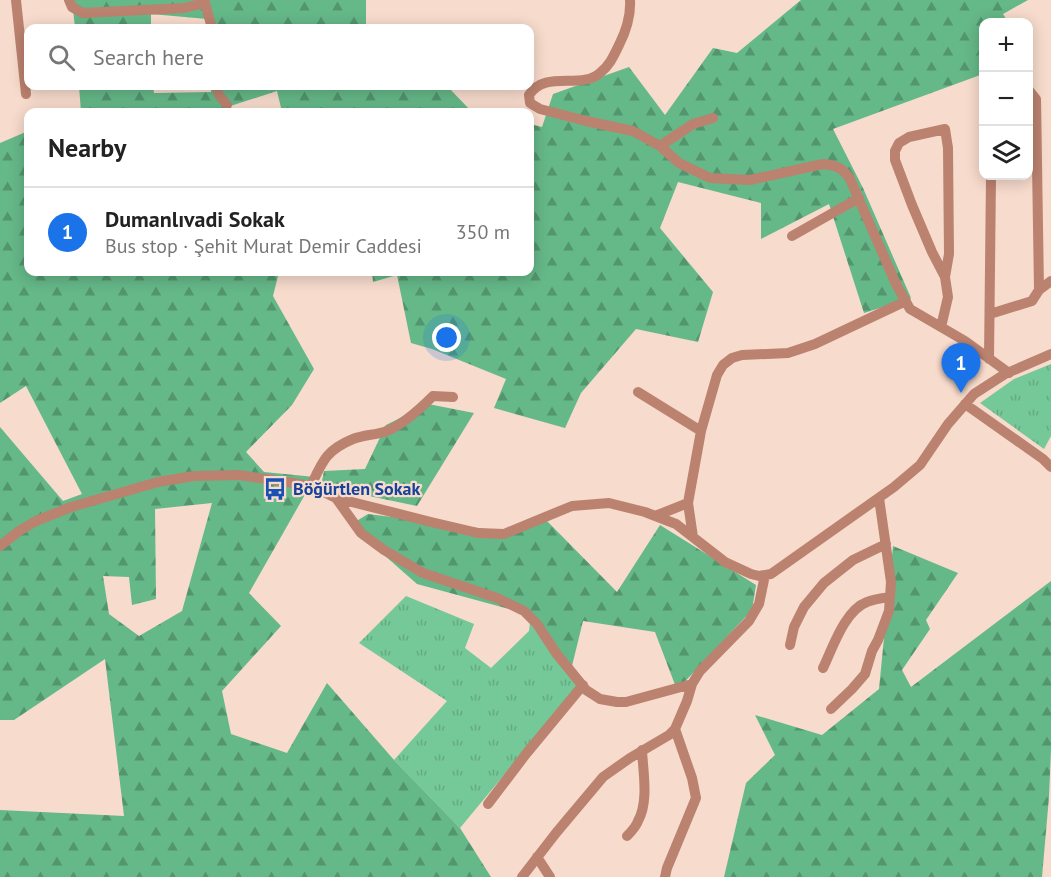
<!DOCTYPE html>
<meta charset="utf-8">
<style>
:root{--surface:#fff;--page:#f6f6f6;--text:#222;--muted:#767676;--line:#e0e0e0;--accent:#1a73e8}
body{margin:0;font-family:"PT Sans",sans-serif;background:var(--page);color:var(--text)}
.controls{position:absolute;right:18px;top:18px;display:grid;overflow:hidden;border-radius:12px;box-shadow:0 3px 15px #0003}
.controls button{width:54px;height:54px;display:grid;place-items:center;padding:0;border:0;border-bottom:2px solid var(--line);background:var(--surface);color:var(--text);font:30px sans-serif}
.you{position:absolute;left:447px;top:338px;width:21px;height:21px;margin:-15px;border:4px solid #fff;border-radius:50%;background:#1a73e8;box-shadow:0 0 0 9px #1a73e833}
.badge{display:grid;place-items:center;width:39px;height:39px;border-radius:50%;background:var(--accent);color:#fff;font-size:20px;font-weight:700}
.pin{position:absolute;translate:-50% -50px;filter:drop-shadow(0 2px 3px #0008)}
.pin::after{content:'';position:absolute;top:32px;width:21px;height:18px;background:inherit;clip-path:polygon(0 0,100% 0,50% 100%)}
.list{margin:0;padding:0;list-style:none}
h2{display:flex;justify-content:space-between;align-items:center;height:78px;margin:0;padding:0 24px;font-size:26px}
h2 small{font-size:20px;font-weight:400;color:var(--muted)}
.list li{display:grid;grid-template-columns:39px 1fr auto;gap:18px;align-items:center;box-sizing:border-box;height:90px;padding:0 24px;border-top:2px solid var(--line)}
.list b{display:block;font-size:22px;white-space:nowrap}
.list p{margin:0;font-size:20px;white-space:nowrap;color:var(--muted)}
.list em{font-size:20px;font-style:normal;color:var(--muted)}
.icon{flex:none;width:33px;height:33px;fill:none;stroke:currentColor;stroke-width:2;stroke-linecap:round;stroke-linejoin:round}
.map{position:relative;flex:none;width:1051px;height:877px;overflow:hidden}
.search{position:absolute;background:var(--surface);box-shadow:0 3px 15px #0003;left:24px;top:24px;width:510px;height:66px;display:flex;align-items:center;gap:15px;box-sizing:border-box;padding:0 21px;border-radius:12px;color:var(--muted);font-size:22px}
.panel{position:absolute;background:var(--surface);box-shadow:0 3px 15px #0003;left:24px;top:108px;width:510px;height:168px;border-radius:12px}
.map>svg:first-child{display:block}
</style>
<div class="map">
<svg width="1051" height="877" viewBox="0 0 1051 877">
<defs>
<pattern id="grass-tufts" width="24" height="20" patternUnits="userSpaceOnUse" patternTransform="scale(1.5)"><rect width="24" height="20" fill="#75c898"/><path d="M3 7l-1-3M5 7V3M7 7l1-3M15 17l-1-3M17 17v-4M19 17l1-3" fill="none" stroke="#65ab82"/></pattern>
<pattern id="forest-firs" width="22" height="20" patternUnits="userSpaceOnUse" patternTransform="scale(1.5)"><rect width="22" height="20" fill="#65b888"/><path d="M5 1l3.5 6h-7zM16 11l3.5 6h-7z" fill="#53956e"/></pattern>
</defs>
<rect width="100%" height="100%" fill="#f7dbcc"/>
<path fill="url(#grass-tufts)" d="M 1051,364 L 1051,436 L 1044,449 L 980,403 L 1014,379 Z
M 406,596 L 474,624 L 465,648 L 491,668 L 529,631 L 531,615 L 577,687 L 460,828 L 394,760 L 447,701 L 359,643 Z"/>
<path fill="url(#forest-firs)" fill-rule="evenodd" d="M 72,0 L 366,0 L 366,28 L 208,28 L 207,19 L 151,14 L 151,28 L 75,28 Z
M 801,0 L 1028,0 L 1003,14 L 1008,22 L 984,22 L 983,74 L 833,129 L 863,188 L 911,298 L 864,313 L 829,204 L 761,239 L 761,203 L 678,182 L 660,228 L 713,292 L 698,342 L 636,329 L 581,393 L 565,428 L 494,408 L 506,379 L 432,349 L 411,343 L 397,275 L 373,282 L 372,272 L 530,272 L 530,124 L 542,127 L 553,94 L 629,67 L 665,115 L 713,48 L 737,53 Z
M 79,86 L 153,86 L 154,93 L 211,92 L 211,86 L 447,86 L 472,112 L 282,112 L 277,91 L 218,110 L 218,112 L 81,112 Z
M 28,131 L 28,272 L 279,272 L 273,296 L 314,369 L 292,405 L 246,452 L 264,472 L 315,477 L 249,593 L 281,626 L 222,691 L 231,734 L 287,753 L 327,683 L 394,760 L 460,828 L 491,877 L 0,877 L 0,810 L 124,816 L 105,659 L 14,720 L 0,720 L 0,427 L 63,501 L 82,494 L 26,386 L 0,403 L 0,143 ZM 212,503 L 182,611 L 139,636 L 109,614 L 103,576 L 129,577 L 132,605 L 156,599 L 155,509 Z
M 428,404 L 474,413 L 417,506 L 321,486 L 324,471 L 365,469 L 386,425 Z
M 368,514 L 510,532 L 547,521 L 617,592 L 660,525 L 756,585 L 752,610 L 677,690 L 655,632 L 583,621 L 571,670 L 531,615 L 417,584 L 350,525 Z
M 893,546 L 958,573 L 926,620 L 930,629 L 902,670 L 911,687 L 1051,581 L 1051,750 L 1049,797 L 1042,877 L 724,877 L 746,783 L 775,755 L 755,715 L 822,735 L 879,689 Z"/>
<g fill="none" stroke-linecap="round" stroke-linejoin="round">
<path stroke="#bb826f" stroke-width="10" d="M 16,0 L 26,94
M 69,0 L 72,7 L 83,13 L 184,8 L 205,3
M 204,0 L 212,28
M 630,0 C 631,16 626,31 619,45 C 614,55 610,65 601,72 C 581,91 546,69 529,95 L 530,103 L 540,109 L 586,121 L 633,131 L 660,146 L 679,163 L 710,178 L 750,180 L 823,164 C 836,165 843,168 850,179 L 896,284 L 910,309 L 965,341 L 1009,373
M 216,86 L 219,95 L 227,105
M 1028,89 L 1036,99 L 1039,290
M 660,146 L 693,124 L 713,118
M 792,236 L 859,198
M 990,314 L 1032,301 L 1039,290 L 1051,281
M 941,327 L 948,297 L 945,277 L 949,254 L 948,148 L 945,129 L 909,137 L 899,143 L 895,151 L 895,160 L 912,205 L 932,252 L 945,277
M 989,359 L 991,176
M 638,392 L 701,431
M 965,404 L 1043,459 L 1051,467
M 311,486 C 322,462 326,450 353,439 C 363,435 374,435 384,432 C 402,426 420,409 433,396 L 453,397
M 336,498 L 361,533 L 384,550 L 423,573 L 497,598 L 524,611 L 537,624 L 556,653 L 586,690 L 600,699 L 617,702 L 626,702 L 692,684
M 655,516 L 688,503
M 693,537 L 688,503 L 701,431 L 717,375 L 723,365 L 732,358 L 742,355 L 788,353 L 815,344 L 906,301
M 0,546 L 19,531 L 36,521 L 71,507 L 158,482 L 194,476 L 239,475 L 287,482 L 311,486 L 336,498 L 431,522 L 478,533 L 504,534 L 572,506 L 609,503 L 645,512 L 676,524 L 725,562 L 751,574 L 759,576 L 771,574 L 894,487 L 920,465 L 948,424 L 974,394 L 1005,374 L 1051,354
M 790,645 L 794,627 L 804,607 L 824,583 L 853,560 L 886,544
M 823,668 C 833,647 845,610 867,602 C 874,599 883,598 890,597
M 831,709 L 852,689 L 865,674 L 872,651 L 878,640 L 889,611 L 891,582 L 879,498
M 488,804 L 526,754 L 583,685
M 627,836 C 631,832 636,827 638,821 C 649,801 643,772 642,750
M 537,857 L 550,877
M 522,877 L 556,833 L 603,777 L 630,758 L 669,735 L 675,729 L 687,701 L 692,684 L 700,671 L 749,621 L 759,604 L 765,575
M 665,877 L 667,868 L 696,798 L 692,778 L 675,729"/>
</g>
<defs>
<g id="bus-bare" transform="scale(1.8)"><path d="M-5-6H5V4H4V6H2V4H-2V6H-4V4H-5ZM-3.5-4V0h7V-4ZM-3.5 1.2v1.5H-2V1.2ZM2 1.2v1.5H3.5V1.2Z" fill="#1a4fb4" stroke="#f7dbcc" stroke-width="2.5" paint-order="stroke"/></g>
</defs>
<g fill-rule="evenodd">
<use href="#bus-bare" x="275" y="489"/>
</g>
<g text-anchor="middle" stroke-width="4.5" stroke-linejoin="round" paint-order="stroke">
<g font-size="18" font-weight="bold" fill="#164399" stroke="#f7dbcc" text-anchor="start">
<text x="293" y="495">Böğürtlen Sokak</text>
</g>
</g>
</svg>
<div class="controls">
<button>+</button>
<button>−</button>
<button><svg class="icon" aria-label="layers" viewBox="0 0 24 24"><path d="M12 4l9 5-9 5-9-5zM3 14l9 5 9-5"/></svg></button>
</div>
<div class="you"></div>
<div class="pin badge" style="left:961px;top:393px">1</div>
<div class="search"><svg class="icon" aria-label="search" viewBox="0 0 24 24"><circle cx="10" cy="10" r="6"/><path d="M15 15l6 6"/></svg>Search here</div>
<section class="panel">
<h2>Nearby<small></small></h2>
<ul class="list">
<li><span class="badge">1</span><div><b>Dumanlıvadi Sokak</b><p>Bus stop · Şehit Murat Demir Caddesi</p></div><em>350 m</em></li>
</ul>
</section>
</div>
